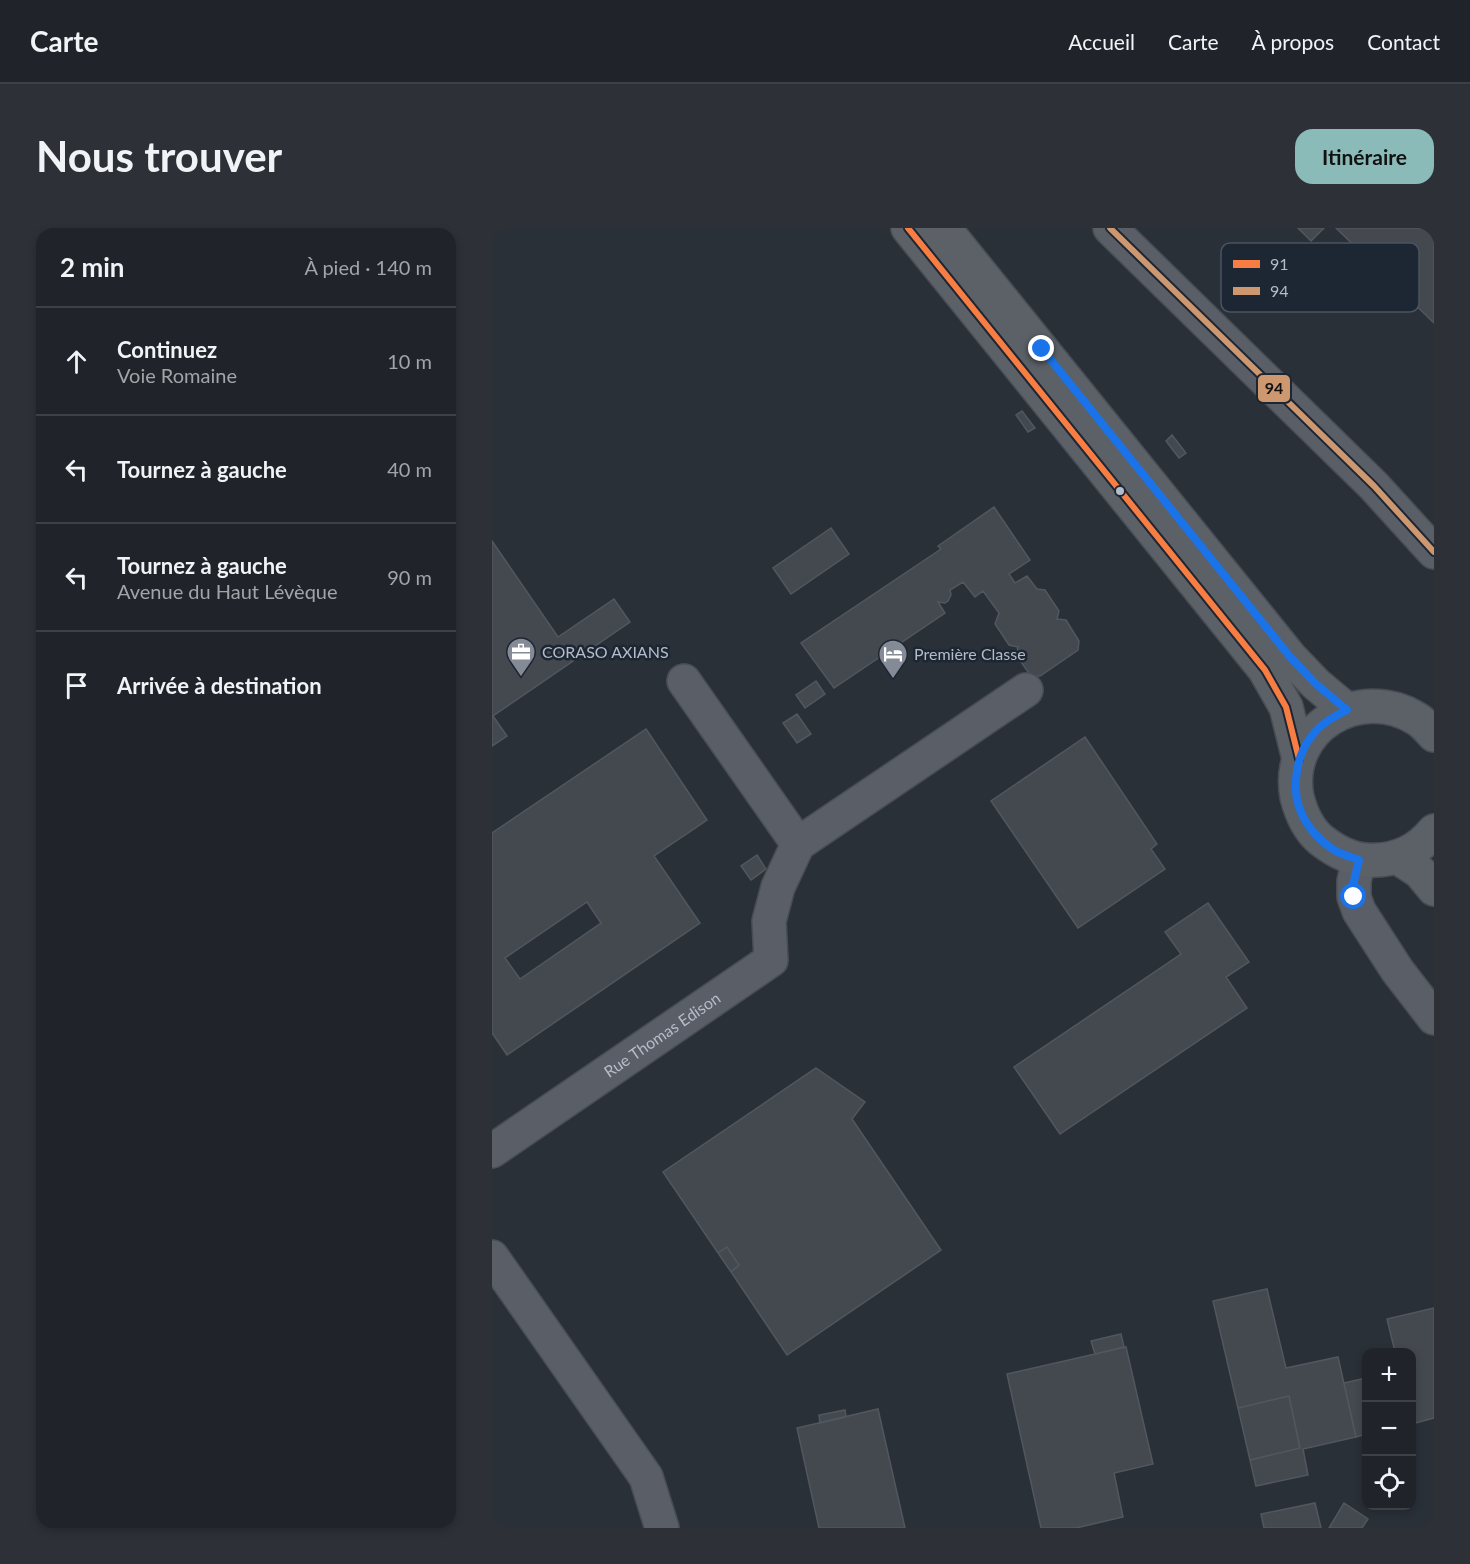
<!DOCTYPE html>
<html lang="fr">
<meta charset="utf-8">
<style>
:root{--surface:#20242a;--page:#2d3036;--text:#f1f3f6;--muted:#a2a4a8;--line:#3d4147;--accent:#8bbbb9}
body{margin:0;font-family:Lato,sans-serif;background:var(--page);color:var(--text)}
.controls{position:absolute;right:18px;bottom:18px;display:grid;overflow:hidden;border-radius:12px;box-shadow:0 3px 9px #0003}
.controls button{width:54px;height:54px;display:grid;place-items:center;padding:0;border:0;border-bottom:2px solid var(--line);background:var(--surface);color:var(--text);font:30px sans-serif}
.stop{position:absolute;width:18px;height:18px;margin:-14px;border:4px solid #1a73e8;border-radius:50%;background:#fff}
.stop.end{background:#1a73e8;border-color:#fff;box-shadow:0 2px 6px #0008}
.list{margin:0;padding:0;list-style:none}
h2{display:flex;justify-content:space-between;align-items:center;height:78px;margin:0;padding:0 24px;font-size:26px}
h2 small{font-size:20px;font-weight:400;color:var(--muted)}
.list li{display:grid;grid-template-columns:39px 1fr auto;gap:18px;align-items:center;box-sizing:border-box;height:108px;padding:0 24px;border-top:2px solid var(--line)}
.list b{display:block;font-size:22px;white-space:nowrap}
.list p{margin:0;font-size:20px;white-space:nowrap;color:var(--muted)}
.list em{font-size:20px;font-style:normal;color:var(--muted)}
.icon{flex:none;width:33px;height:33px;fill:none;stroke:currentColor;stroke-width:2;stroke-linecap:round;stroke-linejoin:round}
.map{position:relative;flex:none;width:942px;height:1300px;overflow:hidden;border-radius:18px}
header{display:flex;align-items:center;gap:36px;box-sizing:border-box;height:84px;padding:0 30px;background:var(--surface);border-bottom:2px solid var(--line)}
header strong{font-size:28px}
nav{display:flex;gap:33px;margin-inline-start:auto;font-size:21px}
.intro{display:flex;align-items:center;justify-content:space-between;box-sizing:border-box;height:144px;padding:0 36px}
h1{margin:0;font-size:42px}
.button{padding:15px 27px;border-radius:18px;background:var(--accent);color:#111;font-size:21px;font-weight:700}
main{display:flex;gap:36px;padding:0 36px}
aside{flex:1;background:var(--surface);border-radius:18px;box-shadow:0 3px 9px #0003}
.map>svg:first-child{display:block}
</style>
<header>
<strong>Carte</strong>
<nav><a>Accueil</a><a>Carte</a><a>À propos</a><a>Contact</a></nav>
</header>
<div class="intro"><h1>Nous trouver</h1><a class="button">Itinéraire</a></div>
<main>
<aside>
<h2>2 min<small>À pied · 140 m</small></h2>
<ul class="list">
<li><svg class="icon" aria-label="ahead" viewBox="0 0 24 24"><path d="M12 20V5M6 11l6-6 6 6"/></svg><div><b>Continuez</b><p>Voie Romaine</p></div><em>10 m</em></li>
<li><svg class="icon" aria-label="left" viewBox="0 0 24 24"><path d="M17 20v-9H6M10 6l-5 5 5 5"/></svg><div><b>Tournez à gauche</b></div><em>40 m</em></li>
<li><svg class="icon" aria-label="left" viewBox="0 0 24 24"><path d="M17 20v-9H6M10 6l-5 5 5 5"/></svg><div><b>Tournez à gauche</b><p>Avenue du Haut Lévèque</p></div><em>90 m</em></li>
<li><svg class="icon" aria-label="arrive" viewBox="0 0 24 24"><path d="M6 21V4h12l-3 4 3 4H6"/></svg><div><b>Arrivée à destination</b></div></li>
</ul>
</aside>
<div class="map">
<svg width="942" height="1300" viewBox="0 0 942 1300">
<rect width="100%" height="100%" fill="#2a3038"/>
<path fill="#444950" stroke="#52575f" stroke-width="1.5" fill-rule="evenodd" d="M 806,0 L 832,0 L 819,13 Z
M 844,0 L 942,0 L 942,95 Z
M 530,183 L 543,200 L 536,204 L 524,187 Z
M 680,207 L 694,225 L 687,230 L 674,213 Z
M 502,279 L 538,332 L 517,346 L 523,355 L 535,348 L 545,361 L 553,362 L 567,383 L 565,391 L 574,392 L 587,413 L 586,422 L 548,448 L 539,448 L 524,427 L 526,419 L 517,417 L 503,396 L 507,385 L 491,363 L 483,369 L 471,354 L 458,362 L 459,367 L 456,373 L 453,375 L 446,374 L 453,385 L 342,460 L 309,415 L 449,321 L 446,318 Z
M 339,300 L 357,326 L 299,366 L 281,340 Z
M 0,313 L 66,409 L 122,371 L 138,394 L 1,488 L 15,508 L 0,518 Z
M 324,453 L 333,466 L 313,480 L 304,467 Z
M 305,486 L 319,506 L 305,515 L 291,495 Z
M 154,501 L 215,592 L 162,628 L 208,695 L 15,827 L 0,805 L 0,605 ZM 95,674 L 109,695 L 28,751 L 13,730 Z
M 593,509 L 665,616 L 659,621 L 673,641 L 586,700 L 499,573 Z
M 265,627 L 274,641 L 259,652 L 249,638 Z
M 716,675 L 757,734 L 734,749 L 755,780 L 568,906 L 522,839 L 689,726 L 673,704 Z
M 324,840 L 373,874 L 360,891 L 449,1022 L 295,1127 L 239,1044 L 247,1037 L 235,1019 L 226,1025 L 171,944 Z
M 235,1019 L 247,1037 L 239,1044 L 226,1025 Z
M 775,1061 L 794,1140 L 846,1129 L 864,1209 L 811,1221 L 816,1247 L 764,1258 L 758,1232 L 808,1220 L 797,1168 L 746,1180 L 721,1073 Z
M 942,1080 L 942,1190 L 920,1196 L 920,1124 L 903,1124 L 895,1091 Z
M 629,1106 L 632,1119 L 603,1126 L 599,1113 Z
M 634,1119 L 661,1236 L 622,1245 L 631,1289 L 584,1300 L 549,1300 L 515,1146 Z
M 874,1150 L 874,1206 L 864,1209 L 852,1155 Z
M 797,1168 L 808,1220 L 758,1232 L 746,1180 Z
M 386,1181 L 413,1300 L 327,1300 L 305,1200 Z
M 353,1182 L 354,1189 L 328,1195 L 327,1187 Z
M 823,1275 L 829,1300 L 772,1300 L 769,1286 Z
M 852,1275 L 876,1291 L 870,1300 L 837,1300 Z"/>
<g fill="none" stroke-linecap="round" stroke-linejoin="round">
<g stroke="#484c53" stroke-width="36">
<g id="minor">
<path d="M 618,0 L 882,258 L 942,324"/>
<path d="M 192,453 L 306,616"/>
<path d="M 867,632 L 862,653 L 862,669 L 867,683 L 905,742 L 942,790"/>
<path id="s1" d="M 0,923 L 279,732 L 277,693 L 286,659 L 306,616 L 534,462"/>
<path d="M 0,1029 L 154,1249 L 170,1300"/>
</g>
</g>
<g stroke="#484c55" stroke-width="36">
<path id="major" d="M 416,0 L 773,442 L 794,479 L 807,531
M 452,0 L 799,430 L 824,456 L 855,482
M 942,507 C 937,502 932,495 925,491 C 868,455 792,500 805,569 C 809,585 816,601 829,612 C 842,622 857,631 874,632 C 901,634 925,624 942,603
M 905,629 L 928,644 L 942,661"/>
</g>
<use href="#minor" stroke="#5a5e66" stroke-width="33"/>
<use href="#major" stroke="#5c6168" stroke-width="33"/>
<g stroke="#1d2633" stroke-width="10">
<path id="bus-1" d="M 416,0 L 773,442 L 794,479 L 807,531"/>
</g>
<g stroke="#1d2633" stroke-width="10">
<path id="bus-2" d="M 618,0 L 882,258 L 942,324"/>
</g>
<use href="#bus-1" stroke="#f77d43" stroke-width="6"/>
<use href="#bus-2" stroke="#cd976f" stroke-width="6"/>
</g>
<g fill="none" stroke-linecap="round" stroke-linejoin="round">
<path stroke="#1a73e8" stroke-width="8" d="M 550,121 L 799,430 L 824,456 L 855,482 C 841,489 828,496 819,509 C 804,528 799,562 809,584 C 815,599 828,613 842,622 C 849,626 859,629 867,632 L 862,653 L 862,669"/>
</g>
<defs>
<g id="office-pin" transform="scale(1.5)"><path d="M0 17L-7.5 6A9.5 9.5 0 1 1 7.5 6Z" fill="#848b96" stroke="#1d2633"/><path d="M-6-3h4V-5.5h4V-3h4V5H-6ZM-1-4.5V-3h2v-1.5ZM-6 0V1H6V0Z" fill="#fff"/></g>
<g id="hotel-pin" transform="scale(1.5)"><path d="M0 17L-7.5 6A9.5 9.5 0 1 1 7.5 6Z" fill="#848b96" stroke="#1d2633"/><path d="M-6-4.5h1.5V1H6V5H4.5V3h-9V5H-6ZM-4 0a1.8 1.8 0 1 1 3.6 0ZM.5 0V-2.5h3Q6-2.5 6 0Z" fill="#fff"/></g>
</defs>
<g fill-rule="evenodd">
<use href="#office-pin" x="29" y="424"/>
<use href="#hotel-pin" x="401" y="426"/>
</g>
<circle fill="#b4bcc9" stroke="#1d2633" stroke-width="2" cx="628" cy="263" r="5"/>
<g text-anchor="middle" stroke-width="5" stroke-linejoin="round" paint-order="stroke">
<g font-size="16" fill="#b4bcc9" stroke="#1d2633" text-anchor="start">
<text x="50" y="430">CORASO AXIANS</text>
<text x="422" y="432">Première Classe</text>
</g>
<g font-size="16" fill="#b4bcc9" stroke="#1d2633">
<text dy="6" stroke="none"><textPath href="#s1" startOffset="206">Rue Thomas Edison</textPath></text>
</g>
</g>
<rect x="729" y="15" width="198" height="69" rx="9" fill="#1d2633" stroke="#4a5360" stroke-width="1.5"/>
<rect x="741" y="32" width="27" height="8" fill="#f77d43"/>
<rect x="741" y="59" width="27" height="8" fill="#cd976f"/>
<g font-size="16" fill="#b4bcc9">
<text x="778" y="42">91</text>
<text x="778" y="69">94</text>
</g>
<rect stroke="#1d2633" stroke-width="2" x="765" y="146" width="34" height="29" rx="6" fill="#cd976f"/>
<g font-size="16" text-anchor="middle" font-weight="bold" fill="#111">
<text x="782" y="166">94</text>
</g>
</svg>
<div class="controls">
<button>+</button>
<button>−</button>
<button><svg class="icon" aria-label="locate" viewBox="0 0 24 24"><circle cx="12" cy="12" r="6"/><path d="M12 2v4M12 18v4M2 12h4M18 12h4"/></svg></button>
</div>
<div class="stop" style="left:862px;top:669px"></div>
<div class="stop end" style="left:550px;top:121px"></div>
</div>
</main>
